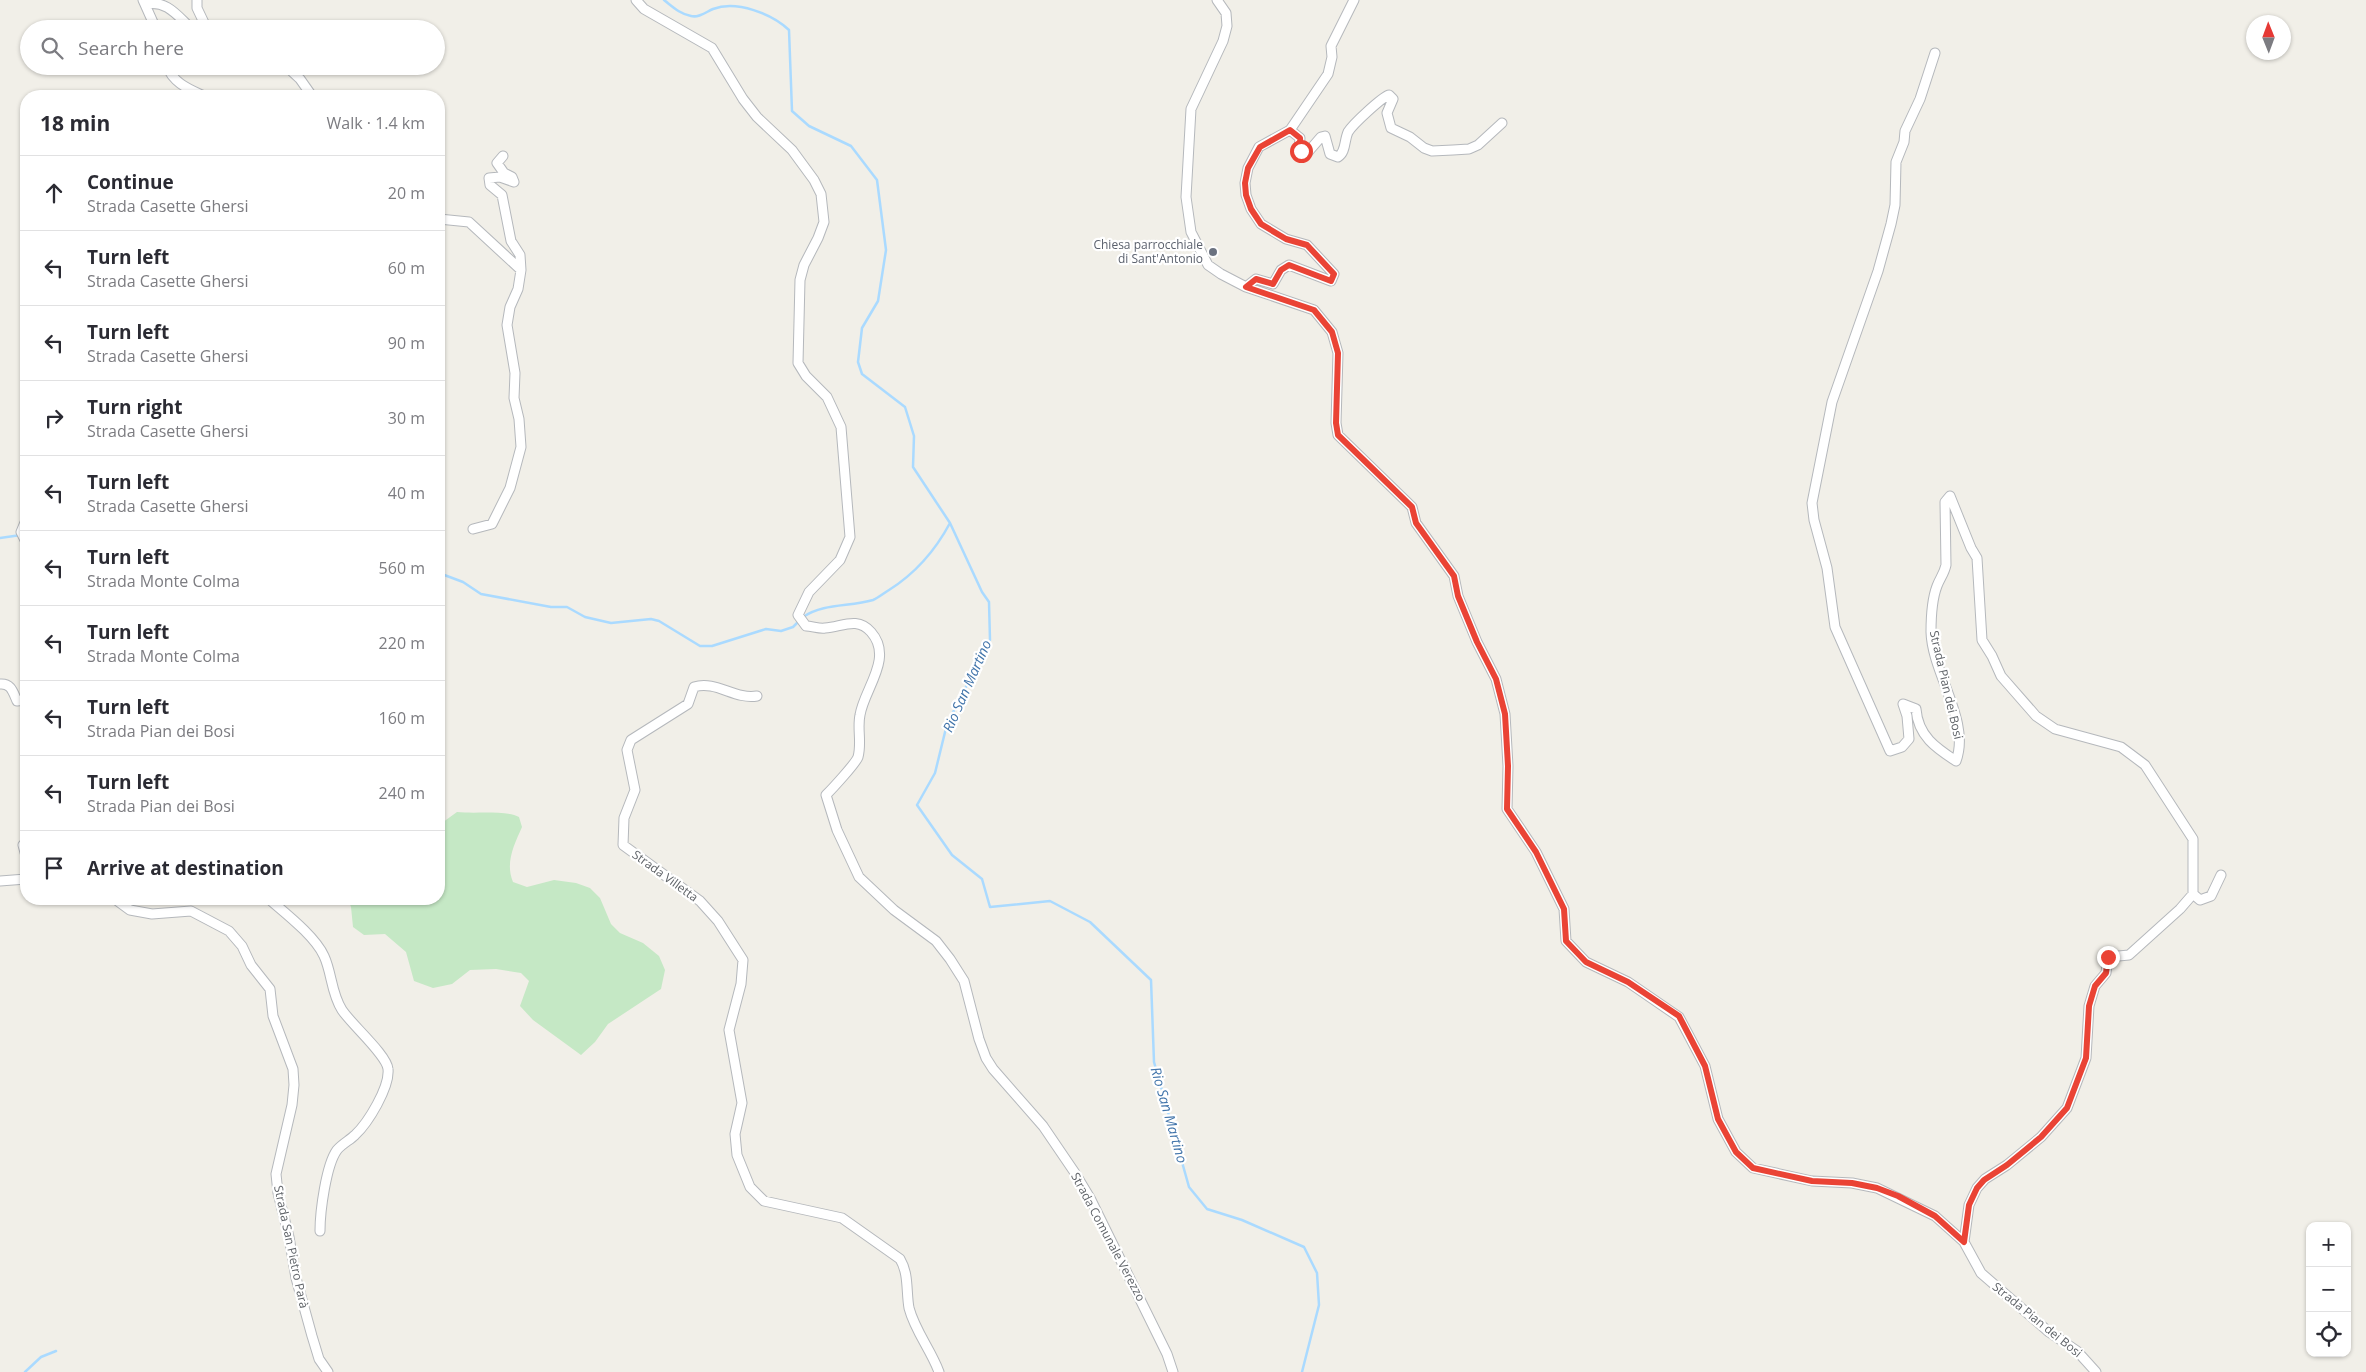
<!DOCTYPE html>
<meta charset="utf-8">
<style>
:root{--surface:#fff;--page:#f2f2f3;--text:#2b2b33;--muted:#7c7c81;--line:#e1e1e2}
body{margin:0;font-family:"Open Sans",sans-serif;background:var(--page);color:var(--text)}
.controls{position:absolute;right:15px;bottom:15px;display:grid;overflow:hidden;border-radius:10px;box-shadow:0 1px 4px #0004}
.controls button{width:45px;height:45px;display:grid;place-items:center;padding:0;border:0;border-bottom:1px solid var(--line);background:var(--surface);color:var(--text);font:25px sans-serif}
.compass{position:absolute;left:2246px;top:15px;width:45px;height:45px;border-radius:50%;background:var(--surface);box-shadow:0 1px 4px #0004;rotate:359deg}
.stop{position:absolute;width:15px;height:15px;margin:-11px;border:4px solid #ea4335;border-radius:50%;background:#fff}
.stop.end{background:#ea4335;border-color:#fff;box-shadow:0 1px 5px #0008}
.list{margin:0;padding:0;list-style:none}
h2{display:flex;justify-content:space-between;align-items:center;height:65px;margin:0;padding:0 20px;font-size:21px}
h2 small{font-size:16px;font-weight:400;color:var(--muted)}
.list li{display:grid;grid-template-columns:32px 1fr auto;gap:15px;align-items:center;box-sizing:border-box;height:75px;padding:0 20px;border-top:1px solid var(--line)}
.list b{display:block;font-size:19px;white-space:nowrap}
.list p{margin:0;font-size:16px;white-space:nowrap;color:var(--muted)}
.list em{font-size:16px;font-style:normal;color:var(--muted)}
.icon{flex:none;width:28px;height:28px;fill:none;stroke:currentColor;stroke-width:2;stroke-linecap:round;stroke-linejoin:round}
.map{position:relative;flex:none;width:2366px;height:1372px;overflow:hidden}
.search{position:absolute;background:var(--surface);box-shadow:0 1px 4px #0004;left:20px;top:20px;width:425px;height:55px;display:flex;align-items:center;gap:12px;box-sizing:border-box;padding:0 18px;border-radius:28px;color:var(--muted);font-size:19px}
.panel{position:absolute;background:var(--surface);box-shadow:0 1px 4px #0004;left:20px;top:90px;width:425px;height:815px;border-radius:20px}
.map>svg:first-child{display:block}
</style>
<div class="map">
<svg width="2366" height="1372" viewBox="0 0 2366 1372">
<rect width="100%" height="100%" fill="#f1efe8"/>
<path fill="#c5e8c5" d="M 457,812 C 474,814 507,810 519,817 L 522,827 C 514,845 505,863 513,882 L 527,887 L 554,880 L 576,883 L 590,888 L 600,898 L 611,924 L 620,933 L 643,943 L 659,956 L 665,970 L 661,989 L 608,1024 L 595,1042 L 581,1055 L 533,1020 L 520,1006 L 529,981 L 521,973 L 496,969 L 470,970 L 452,984 L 433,988 L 414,981 L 406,952 L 385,934 L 364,935 L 353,927 L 351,907 L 348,899 L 439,899 L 439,825 Z"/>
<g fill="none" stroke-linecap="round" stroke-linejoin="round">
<path stroke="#aadaff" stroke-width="2.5" d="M 664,0 C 673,7 680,14 691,16 C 699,18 706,12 713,9 C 737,0 772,14 789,30 L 792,111 L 809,126 L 851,146 L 877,180 L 886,250 L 878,301 L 862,328 L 858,362 L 862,374 L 905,407 L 914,436 L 913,467 L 950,523 L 982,592 L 989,602 L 990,640 L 947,724 L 935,773 L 917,805 L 952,855 L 982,879 L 990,907 L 1050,901 L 1090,922 L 1151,980 L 1154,1062 L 1189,1187 L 1207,1209 L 1242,1220 L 1304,1247 L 1317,1273 L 1319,1305 L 1302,1372
M 0,538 L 21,535
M 439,573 L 463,582 L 481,594 L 551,607 L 567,607 L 585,617 L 611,623 L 651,619 L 659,621 L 700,646 L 712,646 L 766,629 L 781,631 L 793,627 L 799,621
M 803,617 C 824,603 849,607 873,600 C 878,598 884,593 889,590 C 916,573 935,551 950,523
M 25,1372 L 41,1357 L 56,1351"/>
<g stroke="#b5b8bc" stroke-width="11">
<path id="minor" d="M 143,0 L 156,29
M 197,0 L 197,8 L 207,29
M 636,0 L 644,9 L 712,48 L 743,99 L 757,117 L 792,150 L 814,180 L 821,194 L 824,222 L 818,238 L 804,265 L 800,280 L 798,363 L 806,376 L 827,397 L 841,427 L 850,537 L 840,560 L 809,592 L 798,615 L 806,626 C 812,626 819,629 825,628 C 842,627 857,616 871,632 C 894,658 864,689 860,715 C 857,728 862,743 858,757 C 856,763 832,789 826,795 L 837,830 L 859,877 L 894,910 L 936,941 L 950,959 L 964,981 L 979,1039 L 986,1058 L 993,1069 L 1043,1126 L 1075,1173 L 1090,1198 L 1167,1354 L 1173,1372
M 1217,0 L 1226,13 L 1227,26 L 1223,41 L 1191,109 L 1186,197 L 1191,232 L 1208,265 L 1221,274 L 1246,287 L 1314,310 L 1332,332 L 1338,353 L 1336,423 L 1338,435 L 1412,507 L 1416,523 L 1454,576 L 1458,596 L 1477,642 L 1496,679 L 1505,714 L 1508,766 L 1507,809 L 1536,852 L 1564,909 L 1566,941 L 1586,962 L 1628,982 L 1679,1017 L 1705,1066 L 1718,1119 L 1736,1152 L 1753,1168 L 1812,1181 L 1852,1183 L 1877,1188 L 1935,1216 L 1964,1242
M 146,4 C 168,0 178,17 192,29
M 1935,53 L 1920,99 L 1905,131 L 1904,142 L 1896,162 L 1895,205 L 1891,224 L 1878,271 L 1832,402 L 1812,503 L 1814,520 L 1827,568 L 1835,627 L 1890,751 L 1902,747 L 1909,739 L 1907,716 L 1903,704 L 1916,709 C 1918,736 1936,748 1956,761 C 1971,721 1932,673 1931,632 C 1931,618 1932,599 1937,586 C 1940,578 1944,574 1946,565 L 1945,502 L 1950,496 L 1971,548 L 1977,558 L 1982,640 L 1992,656 L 2001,676 L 2036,716 L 2055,729 L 2121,747 L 2145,765 L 2193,839 L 2193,894 L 2200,900 L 2211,896 L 2221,875
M 167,66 C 173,83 189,89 204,96
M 286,66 L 300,79 L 312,96
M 1290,130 L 1328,74 L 1332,57 L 1331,46 L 1354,0
M 503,156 L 497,163 L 504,173 L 512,177 L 514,182 L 500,177 L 489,178 L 490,185 L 502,195 L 511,241 L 520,255 L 521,270
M 439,219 L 469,222 L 521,270 L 518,289 L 510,307 L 507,325 L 515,373 L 514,398 L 519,419 L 521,447 L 510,488 L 492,524 L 473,529
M 1246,287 L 1256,279 L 1273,284 L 1281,270 L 1289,265 L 1331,281 L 1334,274 L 1307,245 L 1286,239 L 1261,224 L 1251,209 L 1246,195 L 1245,183 L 1248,168 L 1259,147 L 1290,130 L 1300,138 L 1299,148 L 1302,152 L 1308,152 L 1321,137 L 1325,136 L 1330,154 L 1338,157 C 1346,152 1344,141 1348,132 C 1353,124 1381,98 1389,95 L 1393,99 L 1387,113 L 1391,128 L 1410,137 L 1424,148 L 1432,151 L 1453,150 L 1469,149 L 1478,145 L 1502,123
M 26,520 L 21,532 L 26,542
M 0,684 C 11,683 13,692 17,701 L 26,700
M 757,696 C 735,700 716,680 694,687 L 688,704 L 631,740 L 627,750 L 635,790 L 624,818 L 623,845 L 700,901 L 718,921 L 743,960 L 741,984 L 729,1030 L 742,1103 L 735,1134 L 737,1155 L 750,1187 L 764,1201 L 842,1218 L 900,1259 C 909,1274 906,1291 909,1308 C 915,1331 931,1350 939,1372
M 26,842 L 23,845 L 26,856
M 0,881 L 26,879
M 115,899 L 130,910 L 152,914 L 191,911 L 229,931 L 242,946 L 251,965 L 270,989 L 273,1016 L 293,1069 L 294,1085 L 292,1105 L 276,1174 L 278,1193 L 289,1237 L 296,1278 L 312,1336 L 319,1359 L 328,1372
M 269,899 C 285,913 315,936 324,956 C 332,973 331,993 342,1010 C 351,1024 387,1055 388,1069 C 390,1087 368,1123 355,1135 C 350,1140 342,1144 337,1150 C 326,1165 320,1212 320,1231
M 2096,1372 L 2077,1351 L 2049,1332 L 1981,1273 L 1964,1242 L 1969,1205 L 1977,1188 L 1985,1179 L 2007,1165 L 2041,1137 L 2067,1108 L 2086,1058 L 2089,1006 L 2095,986 L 2106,973 L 2108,957 L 2129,955 L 2180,909 L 2193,894"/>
</g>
<use href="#minor" stroke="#fff" stroke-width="9"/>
</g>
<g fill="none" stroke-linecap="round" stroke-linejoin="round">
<path stroke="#ea4335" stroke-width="6" d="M 1301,151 L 1300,138 L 1290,130 L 1260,147 L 1248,168 L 1245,183 L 1246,195 L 1251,209 L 1261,224 L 1286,239 L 1307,245 L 1334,274 L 1331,281 L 1289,265 L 1281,270 L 1273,284 L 1256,279 L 1246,287 L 1314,310 L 1332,332 L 1338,353 L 1336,423 L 1338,435 L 1412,507 L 1416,523 L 1454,576 L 1458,596 L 1477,642 L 1496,679 L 1505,714 L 1508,766 L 1507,809 L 1536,852 L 1564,909 L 1566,941 L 1586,962 L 1628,982 L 1679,1016 L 1705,1066 L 1718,1119 L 1736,1152 L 1753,1168 L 1812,1181 L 1852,1183 L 1877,1188 L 1898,1196 L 1935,1216 L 1964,1242 L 1969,1205 L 1977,1188 L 1984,1180 L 2007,1165 L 2041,1137 L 2067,1108 L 2086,1058 L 2089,1006 L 2095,986 L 2106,973 L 2108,957"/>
</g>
<circle fill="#6b7280" stroke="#fff" stroke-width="2" cx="1213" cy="252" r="5"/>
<g text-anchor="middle" stroke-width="4.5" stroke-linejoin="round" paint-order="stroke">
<g font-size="12" fill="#5b616d" stroke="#fff" text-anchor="end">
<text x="1203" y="249">Chiesa parrocchiale<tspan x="1203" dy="14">di Sant'Antonio</tspan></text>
</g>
<g font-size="12" fill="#5f6368" stroke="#fff">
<text transform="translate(1946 685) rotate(77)" y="4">Strada Pian dei Bosi</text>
<text transform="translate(665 876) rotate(36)" y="4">Strada Villetta</text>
<text transform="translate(1108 1237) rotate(62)" y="4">Strada Comunale Verezzo</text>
<text transform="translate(291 1247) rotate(78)" y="4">Strada San Pietro Parà</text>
<text transform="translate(2037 1320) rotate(39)" y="4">Strada Pian dei Bosi</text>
</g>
<g font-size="14" font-style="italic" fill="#4174aa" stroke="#fff">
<text transform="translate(967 686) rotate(-66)" y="5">Rio San Martino</text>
<text transform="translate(1169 1115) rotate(74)" y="5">Rio San Martino</text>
</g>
</g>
</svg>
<div class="controls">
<button>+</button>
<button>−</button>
<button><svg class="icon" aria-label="locate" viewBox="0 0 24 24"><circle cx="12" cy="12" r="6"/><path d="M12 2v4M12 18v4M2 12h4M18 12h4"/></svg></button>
</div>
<svg class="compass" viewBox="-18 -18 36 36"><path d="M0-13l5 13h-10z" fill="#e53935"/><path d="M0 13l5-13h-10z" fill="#7c7c81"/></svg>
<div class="stop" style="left:1301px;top:151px"></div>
<div class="stop end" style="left:2108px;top:957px"></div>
<div class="search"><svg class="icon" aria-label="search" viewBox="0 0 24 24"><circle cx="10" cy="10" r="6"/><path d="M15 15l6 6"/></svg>Search here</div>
<section class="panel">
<h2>18 min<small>Walk · 1.4 km</small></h2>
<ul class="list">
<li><svg class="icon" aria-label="ahead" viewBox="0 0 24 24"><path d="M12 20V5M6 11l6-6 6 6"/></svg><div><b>Continue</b><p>Strada Casette Ghersi</p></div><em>20 m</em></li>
<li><svg class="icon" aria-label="left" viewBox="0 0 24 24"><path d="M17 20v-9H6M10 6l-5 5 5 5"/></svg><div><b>Turn left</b><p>Strada Casette Ghersi</p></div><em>60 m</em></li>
<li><svg class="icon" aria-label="left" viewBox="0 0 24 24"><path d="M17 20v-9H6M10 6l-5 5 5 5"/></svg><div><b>Turn left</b><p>Strada Casette Ghersi</p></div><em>90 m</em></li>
<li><svg class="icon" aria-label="right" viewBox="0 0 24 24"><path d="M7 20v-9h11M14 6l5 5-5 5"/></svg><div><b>Turn right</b><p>Strada Casette Ghersi</p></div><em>30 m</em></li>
<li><svg class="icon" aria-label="left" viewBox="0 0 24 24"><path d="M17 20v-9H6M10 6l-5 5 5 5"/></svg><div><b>Turn left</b><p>Strada Casette Ghersi</p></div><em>40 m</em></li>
<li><svg class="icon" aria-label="left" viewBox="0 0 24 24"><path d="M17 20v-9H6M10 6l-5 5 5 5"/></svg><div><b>Turn left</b><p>Strada Monte Colma</p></div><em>560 m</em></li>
<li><svg class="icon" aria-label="left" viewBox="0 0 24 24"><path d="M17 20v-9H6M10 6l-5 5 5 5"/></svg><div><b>Turn left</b><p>Strada Monte Colma</p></div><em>220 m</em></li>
<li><svg class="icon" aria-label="left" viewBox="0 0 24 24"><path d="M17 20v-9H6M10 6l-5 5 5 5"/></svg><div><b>Turn left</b><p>Strada Pian dei Bosi</p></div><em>160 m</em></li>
<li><svg class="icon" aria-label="left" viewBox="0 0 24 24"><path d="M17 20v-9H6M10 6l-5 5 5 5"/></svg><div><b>Turn left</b><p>Strada Pian dei Bosi</p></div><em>240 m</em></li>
<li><svg class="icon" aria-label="arrive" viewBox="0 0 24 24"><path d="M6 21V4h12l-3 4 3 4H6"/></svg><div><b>Arrive at destination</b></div></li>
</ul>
</section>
</div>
